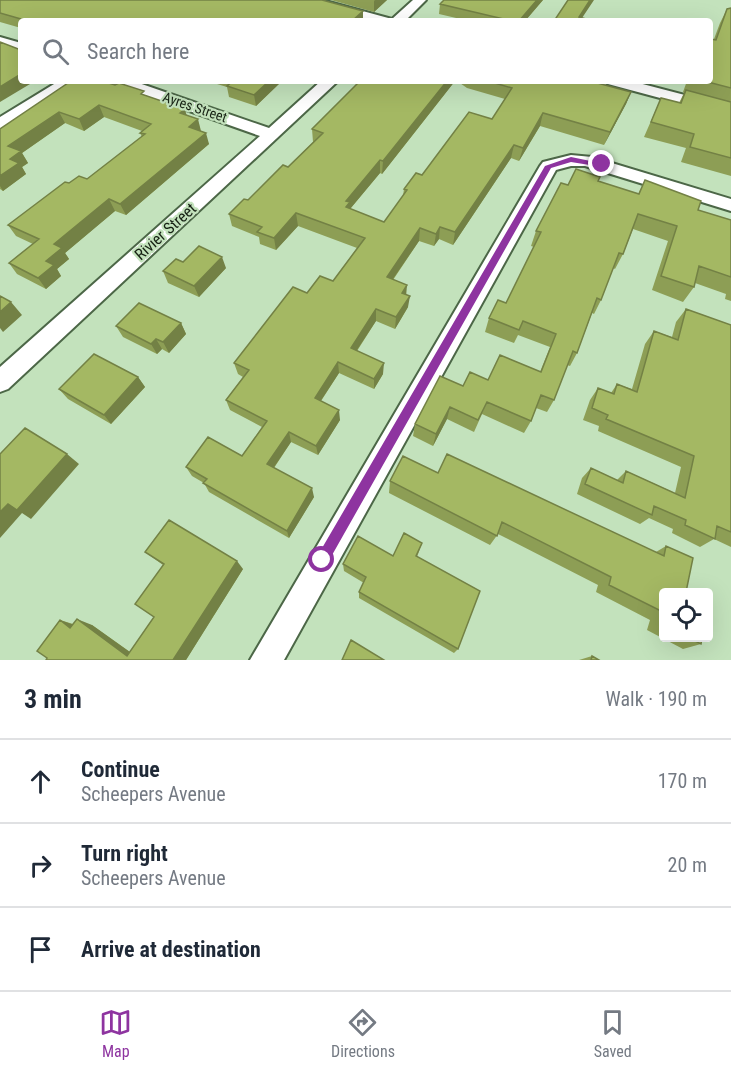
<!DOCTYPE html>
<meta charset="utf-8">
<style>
:root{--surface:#fff;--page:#f2f2f3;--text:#1f2937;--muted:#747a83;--line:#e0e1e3;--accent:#8e34a0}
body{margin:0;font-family:"Roboto Condensed",sans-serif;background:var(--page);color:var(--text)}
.controls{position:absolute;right:18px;bottom:18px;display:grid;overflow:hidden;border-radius:6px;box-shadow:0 6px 24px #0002}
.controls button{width:54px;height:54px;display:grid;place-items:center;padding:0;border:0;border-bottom:2px solid var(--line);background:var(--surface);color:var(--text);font:30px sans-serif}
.stop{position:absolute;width:18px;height:18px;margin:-14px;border:4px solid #8e34a0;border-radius:50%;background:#fff}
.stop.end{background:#8e34a0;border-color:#fff;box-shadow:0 2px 6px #0008}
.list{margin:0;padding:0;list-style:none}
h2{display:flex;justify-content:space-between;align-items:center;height:78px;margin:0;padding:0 24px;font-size:26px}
h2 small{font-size:20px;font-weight:400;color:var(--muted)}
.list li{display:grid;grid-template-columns:39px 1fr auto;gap:18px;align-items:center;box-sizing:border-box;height:84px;padding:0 24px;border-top:2px solid var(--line)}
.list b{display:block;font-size:22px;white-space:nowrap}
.list p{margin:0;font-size:20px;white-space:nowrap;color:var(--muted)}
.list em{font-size:20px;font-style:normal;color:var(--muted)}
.icon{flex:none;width:33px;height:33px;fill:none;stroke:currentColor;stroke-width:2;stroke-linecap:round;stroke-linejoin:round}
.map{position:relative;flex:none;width:731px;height:660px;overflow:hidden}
.search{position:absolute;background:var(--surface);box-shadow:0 6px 24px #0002;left:18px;right:18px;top:18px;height:66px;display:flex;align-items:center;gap:15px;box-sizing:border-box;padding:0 21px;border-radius:6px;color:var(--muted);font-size:22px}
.sheet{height:330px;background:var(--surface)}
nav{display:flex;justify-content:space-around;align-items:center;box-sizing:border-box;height:84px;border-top:2px solid var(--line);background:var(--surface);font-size:16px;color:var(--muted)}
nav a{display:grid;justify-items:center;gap:3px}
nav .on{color:var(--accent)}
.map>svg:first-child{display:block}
</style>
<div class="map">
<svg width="731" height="660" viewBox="0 0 731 660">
<rect width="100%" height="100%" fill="#c3e2bc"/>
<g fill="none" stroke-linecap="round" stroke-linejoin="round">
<g stroke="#4c6747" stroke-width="4">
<path id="minor" d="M 301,0 L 322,0 L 392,19 L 413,0 L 426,0 L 405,21 L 371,21 L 303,3 Z
M 0,37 L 21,43 L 21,52 L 0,46 Z
M 59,81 L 78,81 L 6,127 L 0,129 L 0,117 Z
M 110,81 L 133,81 L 269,128 L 321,81 L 338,81 L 8,389 L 0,392 L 0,367 L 260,136 L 113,84 Z
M 605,81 L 631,81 L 731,107 L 731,117 L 608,84 Z
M 571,155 L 592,157 L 731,199 L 731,211 L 585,166 L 571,166 L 556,170 L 284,660 L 250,660 L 540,166 L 543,162 Z"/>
</g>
<use href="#minor" fill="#fff" fill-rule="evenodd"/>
</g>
<path fill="#8d9e55" d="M 0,0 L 363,11 L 363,21 L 21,21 L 21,28 L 0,22 Z
M 331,0 L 387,0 L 374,12 Z
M 444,0 L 543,0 L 525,21 L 469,21 L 439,14 L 440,4 Z
M 731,8 L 731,176 L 681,162 L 686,148 L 644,137 L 661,98 L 679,103 L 684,93 L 683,92 L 687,81 L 710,81 L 714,39 L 720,23 L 727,9 Z
M 71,81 L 145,95 L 187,115 L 201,131 L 209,144 L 126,215 L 115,211 L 65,253 L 69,259 L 57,269 L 61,276 L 46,289 L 17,274 L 9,263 L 33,244 L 16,236 L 8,225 L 69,183 L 87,179 L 142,137 L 140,133 L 142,131 L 104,117 L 84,131 L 65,123 L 22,153 L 28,163 L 22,167 L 26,174 L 3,191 L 0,189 L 0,129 Z
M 207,81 L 282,81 L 256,106 L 229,97 L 227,87 Z
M 455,81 L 382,174 L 380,173 L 350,209 L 384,222 L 403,196 L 404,189 L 422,175 L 492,119 L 505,99 L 467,88 L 457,81 L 590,81 L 631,92 L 626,104 L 604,145 L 540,126 L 519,161 L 511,158 L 453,245 L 439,239 L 434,246 L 419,241 L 393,280 L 406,294 L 408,307 L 395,329 L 376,321 L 357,351 L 383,374 L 374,389 L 339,373 L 321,401 L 340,420 L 318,455 L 291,442 L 274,468 L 314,497 L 289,538 L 209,492 L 204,483 L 192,476 L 186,467 L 242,456 L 262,427 L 230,410 L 226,400 L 243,377 L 238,374 L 234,363 L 307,293 L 333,281 L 357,248 L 298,226 L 276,250 L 260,244 L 259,237 L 232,226 L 229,214 L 248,200 L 288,167 L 313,142 L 312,129 Z
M 645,180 L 698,210 L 731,220 L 731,301 L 725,299 L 726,294 L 695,283 L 694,287 L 683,302 L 652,290 L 668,241 L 633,229 L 623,254 L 615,269 L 613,268 L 601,300 L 594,314 L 592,313 L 577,353 L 570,366 L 567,365 L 554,400 L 547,412 L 536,408 L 531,421 L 524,433 L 482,414 L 474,432 L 447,419 L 433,446 L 413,436 L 415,424 L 463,386 L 488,380 L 540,372 L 550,347 L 518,335 L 514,343 L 485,332 L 489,318 L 506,303 L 534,247 L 531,246 L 536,231 L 568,185 L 599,182 L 638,194 Z
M 183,262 L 226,268 L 199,297 L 168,283 L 163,271 Z
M 686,309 L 731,325 L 731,547 L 714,539 L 700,547 L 672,533 L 673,529 L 649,518 L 640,524 L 577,494 L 582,478 L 591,468 L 617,480 L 626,471 L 675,493 L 681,467 L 598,431 L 599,426 L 583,420 L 590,400 L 598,388 L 611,393 L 617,384 L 632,389 L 645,344 L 654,331 L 672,337 L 676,322 Z
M 181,323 L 186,334 L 169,353 L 162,349 L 157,354 L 123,337 L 116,326 Z
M 138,377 L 145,387 L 111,424 L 68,399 L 59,389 Z
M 438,473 L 656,552 L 666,546 L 663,592 L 663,638 L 702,638 L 701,644 L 683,649 L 647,630 L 650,620 L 596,592 L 598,585 L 498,534 L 490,545 L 389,493 L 390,481 Z
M 422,543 L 417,557 L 458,649 L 454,653 L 359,598 L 359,592 L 364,583 L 344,571 L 343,564 L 393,556 Z
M 145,552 L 243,569 L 186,660 L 47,658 L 60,620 L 73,624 L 92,625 L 130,652 L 154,617 L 163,565 Z
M 592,656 L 599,660 L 579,660 Z"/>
<path fill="#738145" d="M 375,0 L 387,0 L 374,12 L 374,1 Z
M 537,0 L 543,0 L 525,21 L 519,21 Z
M 590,0 L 594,0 L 580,21 L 579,17 Z
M 363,11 L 363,21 L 352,21 Z
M 21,74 L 21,81 L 35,81 L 0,102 L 0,87 Z
M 269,81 L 282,81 L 256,106 L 254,95 Z
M 447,81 L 455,81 L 382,174 L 383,161 Z
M 631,92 L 626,104 L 604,145 L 610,132 Z
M 99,105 L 104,117 L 84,131 L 79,119 Z
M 185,109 L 188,121 L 180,113 Z
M 59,112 L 65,123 L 22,153 L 28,163 L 22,167 L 26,174 L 3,191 L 0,186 L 0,176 L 10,159 L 8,146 Z
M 543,113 L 540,126 L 519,161 L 523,148 Z
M 198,119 L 201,131 L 189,127 Z
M 206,133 L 209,144 L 126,215 L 120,204 Z
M 514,145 L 511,158 L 453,245 L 455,232 Z
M 380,160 L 380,173 L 350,209 L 346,220 L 346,201 Z
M 109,199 L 115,211 L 65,253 L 69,259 L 57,269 L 61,276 L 46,289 L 38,278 L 54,244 Z
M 296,213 L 298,226 L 276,250 L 274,238 Z
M 440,227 L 439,239 L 434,246 L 436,234 Z
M 420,228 L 419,241 L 386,289 L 387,277 Z
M 222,257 L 226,268 L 199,297 L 194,286 Z
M 407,285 L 406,297 L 402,293 Z
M 410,296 L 408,307 L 395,329 L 396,317 Z
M 11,302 L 22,315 L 3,332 L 0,328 L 0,312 Z
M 376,309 L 376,321 L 351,359 L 351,348 Z
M 181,323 L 186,334 L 169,353 L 163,342 Z
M 156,339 L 162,349 L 157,354 L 151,344 Z
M 338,362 L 339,373 L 316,408 L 315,398 Z
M 384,363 L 383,374 L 374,389 L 374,379 Z
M 138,377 L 145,387 L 111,424 L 104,415 Z
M 450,407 L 447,419 L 433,446 L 436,434 Z
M 339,410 L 340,420 L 318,455 L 316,446 Z
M 289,432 L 291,442 L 270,473 L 267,464 Z
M 67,454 L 79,464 L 31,519 L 22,513 L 0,538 L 0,512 L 8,504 Z
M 312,488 L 314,497 L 289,538 L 287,531 Z
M 237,561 L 243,569 L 186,660 L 173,660 Z
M 77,619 L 92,625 L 141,660 L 127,656 Z
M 60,620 L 77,626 L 70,628 Z"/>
<path fill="#a4b863" stroke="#738145" stroke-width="1.5" d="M 0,0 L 322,0 L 363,11 L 352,21 L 28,21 L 0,13 Z
M 444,0 L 537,0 L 519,21 L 512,21 L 440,4 Z
M 568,0 L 590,0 L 579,17 L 593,21 L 554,21 Z
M 731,8 L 731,88 L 704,81 L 710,81 L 710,39 L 716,40 L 727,9 Z
M 0,42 L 21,50 L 21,74 L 0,87 Z
M 71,81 L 102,81 L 115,85 L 119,83 L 144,91 L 141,94 L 185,109 L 180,113 L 198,119 L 189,127 L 206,133 L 120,204 L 109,199 L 54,244 L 62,248 L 46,261 L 54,265 L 38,278 L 9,263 L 39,239 L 8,225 L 65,182 L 69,183 L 79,176 L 87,179 L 145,134 L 140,133 L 151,124 L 99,105 L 79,119 L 59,112 L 8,146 L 21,151 L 10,159 L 19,163 L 0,176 L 0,129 Z
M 233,81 L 269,81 L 254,95 L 227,86 Z
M 360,81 L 447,81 L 383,161 L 380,160 L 346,201 L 350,202 L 346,207 L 384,222 L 407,190 L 404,189 L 416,173 L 422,175 L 469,112 L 492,119 L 512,88 L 488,81 L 590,81 L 631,92 L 610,132 L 543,113 L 523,148 L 514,145 L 455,232 L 440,227 L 436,234 L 420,228 L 387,277 L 407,285 L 402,293 L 410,296 L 396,317 L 376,309 L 351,348 L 384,363 L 374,379 L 338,362 L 315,398 L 339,410 L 316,446 L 289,432 L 267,464 L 312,488 L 287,531 L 203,483 L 207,479 L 186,467 L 208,437 L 242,456 L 267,421 L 226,400 L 249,370 L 234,363 L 293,287 L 307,293 L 320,276 L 333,281 L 365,238 L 296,213 L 274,238 L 257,232 L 262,227 L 229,214 L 244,199 L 248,200 L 283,165 L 288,167 L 323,133 L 312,129 Z
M 686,90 L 731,102 L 731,158 L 690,147 L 694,134 L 651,122 L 661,98 L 681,103 Z
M 576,169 L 600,177 L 598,181 L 639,194 L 645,180 L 701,201 L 698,210 L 731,220 L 731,277 L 699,266 L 694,287 L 661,276 L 677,226 L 638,214 L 623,254 L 619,253 L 601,300 L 597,298 L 577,353 L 573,351 L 554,400 L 541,395 L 531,421 L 487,402 L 478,420 L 450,407 L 436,434 L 415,424 L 440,376 L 463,386 L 470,372 L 488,380 L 500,355 L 541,372 L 556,334 L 523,321 L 519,330 L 489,318 L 498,300 L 506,303 L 541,232 L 536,231 L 561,183 L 568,185 Z
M 199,246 L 222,257 L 194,286 L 163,271 L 176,259 L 183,262 Z
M 0,296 L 11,302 L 0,312 Z
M 139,303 L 181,323 L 163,342 L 156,339 L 151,344 L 116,326 Z
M 686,309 L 731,325 L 731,532 L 717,526 L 715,539 L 685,525 L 686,520 L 654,506 L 652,515 L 585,484 L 591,468 L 623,483 L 626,471 L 685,498 L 694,456 L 606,419 L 608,415 L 592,408 L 598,388 L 614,394 L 617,384 L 637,392 L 654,331 L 678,340 Z
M 94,354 L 138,377 L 104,415 L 59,389 Z
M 25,428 L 67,454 L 17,510 L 8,504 L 0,512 L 0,454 Z
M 447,454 L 664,556 L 666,546 L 693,558 L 686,592 L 663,592 L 663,612 L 609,585 L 611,577 L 502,522 L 497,536 L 390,481 L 403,456 L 438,473 Z
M 169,520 L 237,561 L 173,660 L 46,660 L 47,658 L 37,651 L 60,620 L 70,628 L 77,619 L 127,656 L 154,617 L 135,604 L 164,564 L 145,552 Z
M 404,533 L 422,543 L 416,556 L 480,591 L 458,649 L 359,592 L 366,577 L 343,564 L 358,536 L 393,556 Z
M 689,638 L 702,638 L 701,644 Z
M 351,640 L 384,660 L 342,660 Z
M 592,656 L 599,660 L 591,660 Z"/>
<path fill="#8e34a0" d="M 571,157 L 605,164 L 602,167 L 571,162 L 551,168 L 327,564 L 322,566 L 318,564 L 316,560 L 318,555 L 545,166 Z"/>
<g text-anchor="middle" stroke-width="4.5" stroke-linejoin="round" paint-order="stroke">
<g font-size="14" fill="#172214" stroke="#c3e2bc">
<text transform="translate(195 107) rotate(19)" y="5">Ayres Street</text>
</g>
<g font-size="16" fill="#172214" stroke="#c3e2bc">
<text transform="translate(165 231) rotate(-42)" y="6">Rivier Street</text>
</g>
</g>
</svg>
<div class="controls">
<button><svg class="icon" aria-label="locate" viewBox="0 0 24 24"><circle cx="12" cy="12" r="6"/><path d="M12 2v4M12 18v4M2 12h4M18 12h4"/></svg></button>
</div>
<div class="stop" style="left:322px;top:560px"></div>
<div class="stop end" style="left:602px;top:164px"></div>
<div class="search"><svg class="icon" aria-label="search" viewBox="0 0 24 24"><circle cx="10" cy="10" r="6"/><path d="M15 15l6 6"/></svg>Search here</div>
</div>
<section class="sheet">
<h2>3 min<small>Walk · 190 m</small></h2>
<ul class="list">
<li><svg class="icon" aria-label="ahead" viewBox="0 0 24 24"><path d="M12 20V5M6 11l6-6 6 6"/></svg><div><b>Continue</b><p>Scheepers Avenue</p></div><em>170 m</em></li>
<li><svg class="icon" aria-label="right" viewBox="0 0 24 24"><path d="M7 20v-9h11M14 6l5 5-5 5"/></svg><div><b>Turn right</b><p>Scheepers Avenue</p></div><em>20 m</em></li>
<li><svg class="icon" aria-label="arrive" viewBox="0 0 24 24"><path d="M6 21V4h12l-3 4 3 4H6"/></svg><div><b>Arrive at destination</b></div></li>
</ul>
</section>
<nav>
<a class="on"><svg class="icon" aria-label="map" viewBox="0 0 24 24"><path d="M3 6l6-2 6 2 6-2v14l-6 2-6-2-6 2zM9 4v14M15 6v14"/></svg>Map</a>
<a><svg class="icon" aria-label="directions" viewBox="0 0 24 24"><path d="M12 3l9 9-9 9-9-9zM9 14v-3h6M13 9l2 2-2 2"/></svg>Directions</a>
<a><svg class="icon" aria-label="saved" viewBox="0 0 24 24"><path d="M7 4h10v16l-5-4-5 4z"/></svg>Saved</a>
</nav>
